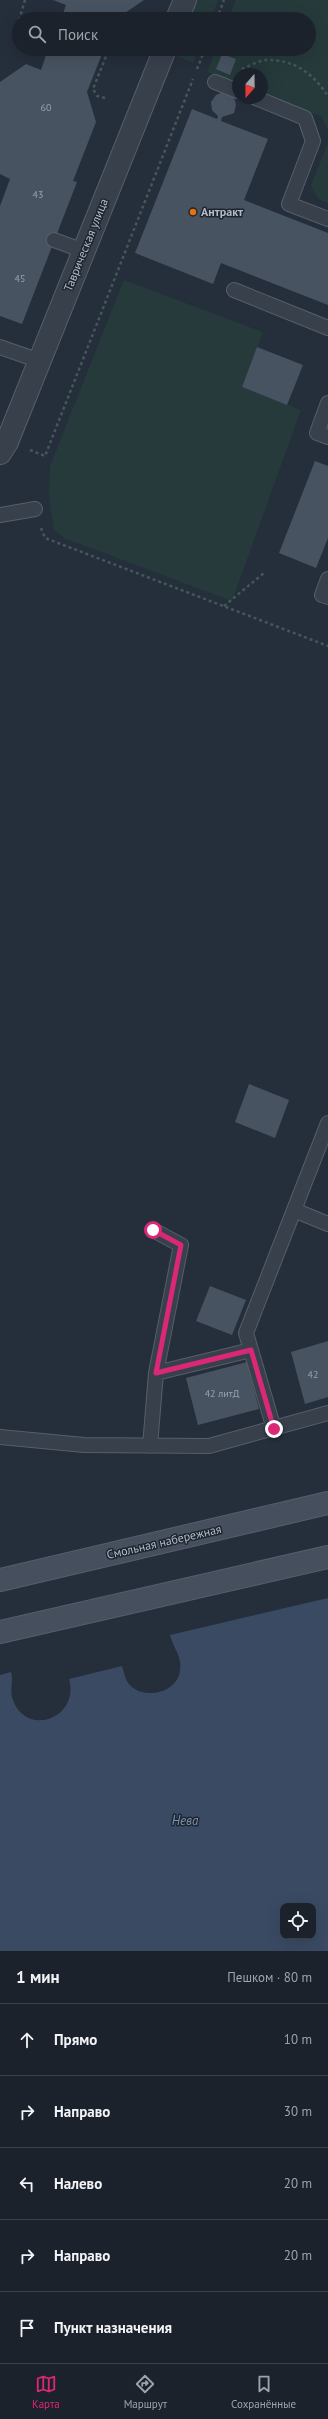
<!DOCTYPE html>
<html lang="ru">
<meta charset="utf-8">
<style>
:root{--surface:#1c222c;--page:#292f38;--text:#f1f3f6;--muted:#a0a4a9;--line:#3a3f48;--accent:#db2777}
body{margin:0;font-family:"PT Sans",sans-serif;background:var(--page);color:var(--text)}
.controls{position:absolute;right:12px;bottom:12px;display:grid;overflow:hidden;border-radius:8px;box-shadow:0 4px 16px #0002}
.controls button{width:36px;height:36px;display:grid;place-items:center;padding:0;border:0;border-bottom:1px solid var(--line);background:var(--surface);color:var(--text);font:20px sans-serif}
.compass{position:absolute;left:232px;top:68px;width:36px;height:36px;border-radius:50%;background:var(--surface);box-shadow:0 4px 16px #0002;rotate:200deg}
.stop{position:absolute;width:12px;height:12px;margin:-9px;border:3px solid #db2777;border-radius:50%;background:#fff}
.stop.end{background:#db2777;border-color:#fff;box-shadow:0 1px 4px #0008}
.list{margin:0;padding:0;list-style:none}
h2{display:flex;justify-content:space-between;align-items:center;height:52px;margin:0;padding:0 16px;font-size:17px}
h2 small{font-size:13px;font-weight:400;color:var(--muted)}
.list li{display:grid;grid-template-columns:26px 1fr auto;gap:12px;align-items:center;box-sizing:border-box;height:72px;padding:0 16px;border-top:1px solid var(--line)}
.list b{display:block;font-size:15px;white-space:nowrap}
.list em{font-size:13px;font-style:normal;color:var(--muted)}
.icon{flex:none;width:22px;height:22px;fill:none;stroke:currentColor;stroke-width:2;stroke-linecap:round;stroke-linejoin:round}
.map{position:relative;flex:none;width:328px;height:1951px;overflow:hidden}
.search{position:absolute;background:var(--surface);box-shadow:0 4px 16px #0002;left:12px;right:12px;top:12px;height:44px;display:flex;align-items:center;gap:10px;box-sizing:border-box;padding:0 14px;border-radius:22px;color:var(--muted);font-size:15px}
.sheet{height:412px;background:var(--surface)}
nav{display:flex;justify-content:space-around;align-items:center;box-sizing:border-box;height:56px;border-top:1px solid var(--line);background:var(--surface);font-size:11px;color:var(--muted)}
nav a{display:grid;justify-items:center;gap:2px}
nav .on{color:var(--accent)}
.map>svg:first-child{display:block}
</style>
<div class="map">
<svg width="328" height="1951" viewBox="0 0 328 1951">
<rect width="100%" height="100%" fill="#252e3b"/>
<path fill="#263a3c" d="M 196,0 L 218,0 L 211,19 L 189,19 Z
M 236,0 L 328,0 L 328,131 L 322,117 L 262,94 L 262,74 L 238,74 L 238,84 L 207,72 L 216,49 L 309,49 L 309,19 L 228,19 Z
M 177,49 L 199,49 L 193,63 L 174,55 Z
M 328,143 L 328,203 L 318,199 L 311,185 Z
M 124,280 L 263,332 L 242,387 L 301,410 L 232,601 L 64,538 L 54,529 L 49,499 L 50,466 Z"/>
<path fill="#394a62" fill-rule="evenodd" d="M 328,1598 L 328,1951 L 0,1951 L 0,1675 L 11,1672 C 14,1682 9,1690 13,1700 C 27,1738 80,1718 69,1679 L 122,1666 C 124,1672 125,1679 129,1684 C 143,1701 178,1693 180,1670 C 182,1655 173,1648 170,1635 ZM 283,1906 L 313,1906 L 313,1936 L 283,1936 Z"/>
<path fill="#485362" d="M 53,0 L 144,0 L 116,19 L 54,19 L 57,13 L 62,16 L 66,5 Z
M 43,49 L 104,49 L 87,92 L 96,122 L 73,181 L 77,182 L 22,324 L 0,316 L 0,206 L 10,179 L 0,174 L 0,82 L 26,64 L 41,70 L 46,55 L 41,53 Z
M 222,54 L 236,59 L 230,75 L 216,69 Z
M 223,92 L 234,97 L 236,105 L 234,113 L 222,117 L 221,121 L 268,139 L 244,200 L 328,233 L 328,305 L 221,263 L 213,284 L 135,253 L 192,109 L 217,119 L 218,116 L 212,110 L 211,102 L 216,95 Z
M 257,347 L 303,365 L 287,405 L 242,387 Z
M 315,461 L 328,466 L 328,538 L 316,568 L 279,553 Z
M 249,1084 L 289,1100 L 275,1138 L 235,1122 Z
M 210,1286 L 246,1300 L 232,1335 L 196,1321 Z
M 328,1341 L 328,1397 L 305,1404 L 291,1352 Z
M 247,1362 L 259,1409 L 198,1425 L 186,1378 Z"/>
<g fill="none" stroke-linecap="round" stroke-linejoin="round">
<g stroke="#565e6a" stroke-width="16">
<path id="service" d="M 215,82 L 238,91
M 256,98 L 305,118 L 313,141 L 289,204 L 328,219
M 54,240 L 84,251
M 234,290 L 328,328
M 0,347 L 40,361
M 328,403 L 317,433 L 328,437
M 0,515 L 35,509
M 328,579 L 322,595 L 328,597
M 294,1210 L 328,1224
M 153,1230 L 181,1245 L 156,1373
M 274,1429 L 246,1333 L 328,1123
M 0,1437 L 84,1445 L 209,1446 L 328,1413
M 150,1446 L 156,1373 L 251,1350"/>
</g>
<g stroke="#565e6a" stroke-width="24">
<path id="minor" d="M 177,19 L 185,0
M 0,453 L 7,442 L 165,49"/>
</g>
<g stroke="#565e6a" stroke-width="24">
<path id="secondary" d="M 0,1580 L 328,1503
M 0,1632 L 328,1557"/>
</g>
<path stroke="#44575a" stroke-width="2.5" stroke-dasharray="3 3" stroke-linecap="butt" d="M 217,19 L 224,0
M 19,20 L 25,0
M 197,69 L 205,49
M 242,69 C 249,66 258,61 265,60 C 295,59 313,74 328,96
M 105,98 L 97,96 L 93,89 L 109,49
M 30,450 L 45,456 L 193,79
M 41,528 L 45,538 L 328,646
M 224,606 L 264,573"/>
<use href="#service" stroke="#38404c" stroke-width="14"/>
<use href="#minor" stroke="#38404c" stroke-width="22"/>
<use href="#secondary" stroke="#464f5e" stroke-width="22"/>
</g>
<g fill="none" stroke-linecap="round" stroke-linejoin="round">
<path stroke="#db2777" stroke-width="5" d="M 153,1230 L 181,1245 L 156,1373 L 251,1350 L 274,1429"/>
</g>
<circle fill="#e8710a" stroke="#1d2531" stroke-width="1.5" cx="193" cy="212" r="4"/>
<g text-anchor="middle" stroke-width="3" stroke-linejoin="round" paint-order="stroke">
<g font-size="10" fill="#99a1ae">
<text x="46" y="111">60</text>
<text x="38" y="198">43</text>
<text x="20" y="282">45</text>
<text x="313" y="1378">42</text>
<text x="222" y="1397">42 литД</text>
</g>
<g font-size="12" font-weight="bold" fill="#b4bbc7" stroke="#1d2531" text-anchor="start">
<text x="201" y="216">Антракт</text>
</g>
<g font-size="12" fill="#b4bbc7" stroke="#1d2531">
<text transform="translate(86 245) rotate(-68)" y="4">Таврическая улица</text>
<text transform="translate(164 1542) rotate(-13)" y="4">Смольная набережная</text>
</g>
<g font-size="13" font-style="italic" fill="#7d92ad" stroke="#1d2531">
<text x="185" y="1825">Нева</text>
</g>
</g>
</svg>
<div class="controls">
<button><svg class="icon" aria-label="locate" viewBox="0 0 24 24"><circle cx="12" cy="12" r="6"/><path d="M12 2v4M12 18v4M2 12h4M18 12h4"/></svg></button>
</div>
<svg class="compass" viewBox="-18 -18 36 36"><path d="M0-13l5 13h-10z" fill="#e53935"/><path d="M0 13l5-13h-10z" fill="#a0a4a9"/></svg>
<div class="stop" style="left:153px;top:1230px"></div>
<div class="stop end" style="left:274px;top:1429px"></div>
<div class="search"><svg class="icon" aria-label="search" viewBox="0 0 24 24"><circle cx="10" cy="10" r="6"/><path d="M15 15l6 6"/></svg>Поиск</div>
</div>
<section class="sheet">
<h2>1 мин<small>Пешком · 80 m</small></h2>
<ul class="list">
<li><svg class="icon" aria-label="ahead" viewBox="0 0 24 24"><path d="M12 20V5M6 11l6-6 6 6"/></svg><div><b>Прямо</b></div><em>10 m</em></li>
<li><svg class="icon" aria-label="right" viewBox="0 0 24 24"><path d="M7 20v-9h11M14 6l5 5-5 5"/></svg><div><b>Направо</b></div><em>30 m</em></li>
<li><svg class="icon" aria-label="left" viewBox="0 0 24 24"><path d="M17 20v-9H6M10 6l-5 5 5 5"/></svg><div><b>Налево</b></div><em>20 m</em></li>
<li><svg class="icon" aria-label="right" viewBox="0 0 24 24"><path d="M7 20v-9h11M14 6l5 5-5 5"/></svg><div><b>Направо</b></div><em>20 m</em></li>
<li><svg class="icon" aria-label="arrive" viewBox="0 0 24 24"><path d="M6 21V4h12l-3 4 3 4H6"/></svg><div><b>Пункт назначения</b></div></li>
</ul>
</section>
<nav>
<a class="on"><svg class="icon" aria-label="map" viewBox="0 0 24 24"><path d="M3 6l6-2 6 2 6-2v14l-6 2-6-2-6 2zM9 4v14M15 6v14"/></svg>Карта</a>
<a><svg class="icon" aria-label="directions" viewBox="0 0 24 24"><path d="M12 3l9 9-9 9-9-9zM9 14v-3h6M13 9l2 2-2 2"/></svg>Маршрут</a>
<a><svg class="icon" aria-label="saved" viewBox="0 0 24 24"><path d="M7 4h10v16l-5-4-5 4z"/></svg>Сохранённые</a>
</nav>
